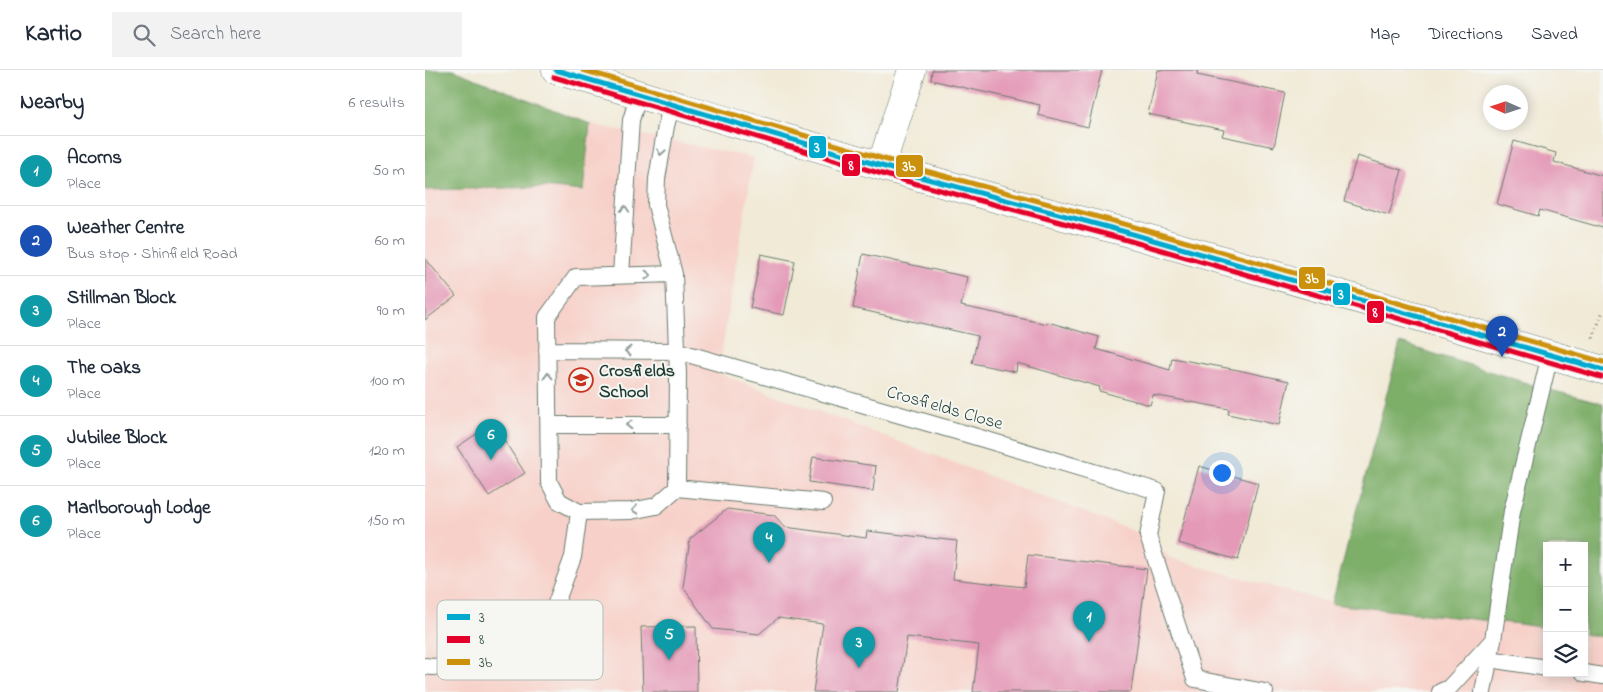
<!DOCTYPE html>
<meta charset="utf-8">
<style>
:root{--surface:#fff;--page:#f2f2f3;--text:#1f2937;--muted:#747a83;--line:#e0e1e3;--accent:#d93025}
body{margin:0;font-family:"Indie Flower",sans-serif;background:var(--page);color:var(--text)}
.controls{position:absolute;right:15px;bottom:15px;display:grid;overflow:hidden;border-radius:0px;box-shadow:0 2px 12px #0003}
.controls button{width:45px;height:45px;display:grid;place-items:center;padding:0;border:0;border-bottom:1px solid var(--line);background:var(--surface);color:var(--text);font:25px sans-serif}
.compass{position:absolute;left:1058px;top:15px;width:45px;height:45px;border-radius:50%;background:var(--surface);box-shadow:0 2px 12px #0003;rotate:273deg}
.you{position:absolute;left:796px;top:402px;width:18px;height:18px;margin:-12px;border:4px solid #fff;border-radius:50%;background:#1a73e8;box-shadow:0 0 0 8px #1a73e833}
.badge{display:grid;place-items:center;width:32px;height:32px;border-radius:50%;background:var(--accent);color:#fff;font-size:16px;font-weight:700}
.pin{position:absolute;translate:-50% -41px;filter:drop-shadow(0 1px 2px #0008)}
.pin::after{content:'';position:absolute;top:26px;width:18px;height:15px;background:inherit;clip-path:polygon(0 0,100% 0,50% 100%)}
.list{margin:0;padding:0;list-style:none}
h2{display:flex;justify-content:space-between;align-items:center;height:65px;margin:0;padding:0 20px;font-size:21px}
h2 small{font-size:16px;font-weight:400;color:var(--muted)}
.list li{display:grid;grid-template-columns:32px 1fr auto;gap:15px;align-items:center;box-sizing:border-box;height:70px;padding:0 20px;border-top:1px solid var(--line)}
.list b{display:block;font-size:19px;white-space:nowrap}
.list p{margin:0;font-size:16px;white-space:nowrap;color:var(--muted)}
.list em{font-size:16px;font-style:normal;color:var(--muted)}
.icon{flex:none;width:28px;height:28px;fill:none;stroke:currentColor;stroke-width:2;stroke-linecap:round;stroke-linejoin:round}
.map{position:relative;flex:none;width:1178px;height:622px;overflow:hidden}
header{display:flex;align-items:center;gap:30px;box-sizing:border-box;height:70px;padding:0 25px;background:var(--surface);border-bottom:1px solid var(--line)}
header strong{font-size:24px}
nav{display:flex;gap:28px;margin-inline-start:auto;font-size:18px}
.search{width:350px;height:45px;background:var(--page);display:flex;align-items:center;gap:12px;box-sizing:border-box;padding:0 18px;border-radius:0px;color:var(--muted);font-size:19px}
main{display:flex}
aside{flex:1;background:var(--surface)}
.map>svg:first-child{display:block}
</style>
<header>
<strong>Kartio</strong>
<div class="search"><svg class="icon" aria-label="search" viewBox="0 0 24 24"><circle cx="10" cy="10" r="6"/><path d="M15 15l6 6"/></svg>Search here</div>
<nav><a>Map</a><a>Directions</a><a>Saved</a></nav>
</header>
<main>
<aside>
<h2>Nearby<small>6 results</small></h2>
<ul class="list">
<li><span class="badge" style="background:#0f9aa8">1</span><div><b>Acorns</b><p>Place</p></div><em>50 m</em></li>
<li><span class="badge" style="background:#1a4fb4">2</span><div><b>Weather Centre</b><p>Bus stop · Shinfield Road</p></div><em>60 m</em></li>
<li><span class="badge" style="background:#0f9aa8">3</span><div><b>Stillman Block</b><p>Place</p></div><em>90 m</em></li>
<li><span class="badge" style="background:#0f9aa8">4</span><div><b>The Oaks</b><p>Place</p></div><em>100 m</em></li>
<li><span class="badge" style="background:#0f9aa8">5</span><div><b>Jubilee Block</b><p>Place</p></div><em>120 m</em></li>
<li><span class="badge" style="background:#0f9aa8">6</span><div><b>Marlborough Lodge</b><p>Place</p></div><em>150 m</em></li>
</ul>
</aside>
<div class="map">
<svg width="1178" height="622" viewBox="0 0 1178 622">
<rect width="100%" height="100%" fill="#f6f6f2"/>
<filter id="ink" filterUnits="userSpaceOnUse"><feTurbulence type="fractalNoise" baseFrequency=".02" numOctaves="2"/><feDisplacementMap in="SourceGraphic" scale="10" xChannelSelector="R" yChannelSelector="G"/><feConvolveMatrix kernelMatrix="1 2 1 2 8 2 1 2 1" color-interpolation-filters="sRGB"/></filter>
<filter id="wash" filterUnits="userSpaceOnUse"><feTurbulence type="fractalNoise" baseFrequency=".0096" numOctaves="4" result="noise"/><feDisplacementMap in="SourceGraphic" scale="20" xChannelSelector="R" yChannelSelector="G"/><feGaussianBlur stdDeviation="1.12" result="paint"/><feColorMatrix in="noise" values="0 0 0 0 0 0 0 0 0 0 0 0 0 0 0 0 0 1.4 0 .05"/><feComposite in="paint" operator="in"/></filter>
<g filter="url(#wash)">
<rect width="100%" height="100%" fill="#f1ead7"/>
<path fill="#f7d1c9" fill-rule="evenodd" d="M 0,0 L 28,0 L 165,54 L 329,88 L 293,303 L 722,466 L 745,488 L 907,533 L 975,273 L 1114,317 L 1178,334 L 1178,622 L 0,622 ZM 1122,476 L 1159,476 L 1159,603 L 1122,603 Z"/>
<path fill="#7eaf69" stroke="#4e764e" d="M 0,0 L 28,0 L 165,54 L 158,121 L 118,117 L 0,120 Z
M 975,273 L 1114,317 L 1178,334 L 1178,567 L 1159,564 L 1159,476 L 1122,476 L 1122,558 L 1094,554 L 907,534 Z"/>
<g id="blocks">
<path fill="#e49ab7" d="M 507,0 L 677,0 L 663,57 L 613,45 L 615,35 L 506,10 Z
M 733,0 L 773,0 L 772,5 L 860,23 L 849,77 L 797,66 L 799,60 L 723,44 Z
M 1089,71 L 1131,83 L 1129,92 L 1178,106 L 1178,158 L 1115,140 L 1113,146 L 1072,134 Z
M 932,86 L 977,100 L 964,145 L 919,131 Z
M 336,184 L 370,191 L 359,245 L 325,238 Z
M 438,184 L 542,207 L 536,236 L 622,254 L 623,252 L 674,267 L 671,279 L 745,300 L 747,288 L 813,300 L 864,311 L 854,355 L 803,344 L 804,339 L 728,325 L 725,335 L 674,321 L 675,317 L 592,293 L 591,302 L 547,293 L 553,266 L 428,238 Z
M 0,188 L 31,226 L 0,250 Z
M 68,353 L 100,403 L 64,426 L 32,377 Z
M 388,387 L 451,396 L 448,421 L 384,412 Z
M 774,396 L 833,413 L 813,490 L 753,473 Z
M 302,439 L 349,445 L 360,457 L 441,468 L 442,461 L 532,471 L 528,509 L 599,517 L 603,485 L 722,499 L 706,622 L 548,622 L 554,575 L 482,567 L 474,622 L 388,622 L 398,554 L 353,548 L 334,564 L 288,559 L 258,517 L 265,469 Z
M 271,556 L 272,622 L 218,622 L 216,557 Z"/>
</g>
</g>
<g filter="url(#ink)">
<use href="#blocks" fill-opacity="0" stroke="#687a6d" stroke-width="1"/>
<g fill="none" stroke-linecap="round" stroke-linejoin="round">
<g stroke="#687a6d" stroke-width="18">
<path id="lane" d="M 247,34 L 241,56 L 232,109 L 231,135 L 249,204 L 253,304 L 252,418
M 249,204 L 151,207 L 122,247 L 124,412 L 134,431 L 154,442 L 206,441 L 231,436 L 252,418 L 398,432
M 196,205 L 206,50 L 214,24
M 122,280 L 252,281 L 545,365 L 732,421 L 723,466 L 770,609 L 840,622
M 124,355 L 253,355
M 1064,589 L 1122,598
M 0,596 L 7,597 L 75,591 L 123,555 L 148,487 L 154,442
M 1159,603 L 1178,606
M 1015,622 L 1024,618 L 1067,571
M 1058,622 L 1068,570 L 1087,441 L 1125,285"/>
</g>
<g stroke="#687a6d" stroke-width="29">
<path id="street" d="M 456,96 L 487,0"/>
</g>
<g stroke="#687a6d" stroke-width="29">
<path id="primary" d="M 131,0 C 319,55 506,114 697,161 L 1178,300"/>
</g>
<path stroke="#687a6d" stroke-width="3" stroke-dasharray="1 4" stroke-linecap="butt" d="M 1168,268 L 1178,241"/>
<use href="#lane" stroke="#fff" stroke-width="16"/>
<use href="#street" stroke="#fff" stroke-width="28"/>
<use href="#primary" stroke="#fff" stroke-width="28"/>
<g stroke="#f6f6f2" stroke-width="9">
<path id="bus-1" d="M 131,0 L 484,104 L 697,161 L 1178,300"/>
</g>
<g stroke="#f6f6f2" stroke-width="9">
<path id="bus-2" d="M 129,7 L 481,111 L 695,168 L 1176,307"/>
</g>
<g stroke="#f6f6f2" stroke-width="9">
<path id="bus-3" d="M 158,0 L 486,97 L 699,154 L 1178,292"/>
</g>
<use href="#bus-1" stroke="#00a9ce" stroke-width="5"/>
<use href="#bus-2" stroke="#e4002b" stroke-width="5"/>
<use href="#bus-3" stroke="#cc910a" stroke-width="5"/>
</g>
<defs><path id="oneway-chevron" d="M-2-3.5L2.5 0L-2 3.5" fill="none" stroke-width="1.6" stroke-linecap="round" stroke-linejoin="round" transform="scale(1.25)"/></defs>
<g stroke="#8f9e9a">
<use href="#oneway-chevron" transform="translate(236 82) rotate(100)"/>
<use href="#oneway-chevron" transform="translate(200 139) rotate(-86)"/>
<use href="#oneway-chevron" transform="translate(223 205) rotate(1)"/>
<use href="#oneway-chevron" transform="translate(203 281) rotate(-179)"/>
<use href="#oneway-chevron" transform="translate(123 306) rotate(-91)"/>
<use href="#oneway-chevron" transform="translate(204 355) rotate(-180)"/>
<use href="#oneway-chevron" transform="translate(210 440) rotate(172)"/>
</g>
</g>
<defs>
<g id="school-ring" transform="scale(1.25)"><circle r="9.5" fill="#f6f6f2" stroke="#c8321e" stroke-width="1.5"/><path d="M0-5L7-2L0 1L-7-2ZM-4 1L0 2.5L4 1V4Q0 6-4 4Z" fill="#c8321e"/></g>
</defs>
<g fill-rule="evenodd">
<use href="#school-ring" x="156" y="310"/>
</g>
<g text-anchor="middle" stroke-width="4" stroke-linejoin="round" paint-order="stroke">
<g font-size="18" font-weight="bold" fill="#1f3d34" stroke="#f6f6f2" text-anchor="start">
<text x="174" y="306">Crosfields<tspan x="174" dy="21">School</tspan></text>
</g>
<g font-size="18" fill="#1f3d34" stroke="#f6f6f2">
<text transform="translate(520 337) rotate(16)" y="6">Crosfields Close</text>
</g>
</g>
<rect x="12" y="530" width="166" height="80" rx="8" fill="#f6f6f2" stroke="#b6beb9" stroke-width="1"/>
<rect x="22" y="544" width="23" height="6" fill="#00a9ce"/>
<rect x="22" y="566" width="23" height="7" fill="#e4002b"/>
<rect x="22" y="589" width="23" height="6" fill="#cc910a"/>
<g font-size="14" fill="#1f3d34">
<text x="54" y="552">3</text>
<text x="54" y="574">8</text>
<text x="54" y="597">3b</text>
</g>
<g stroke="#f6f6f2" stroke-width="2">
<rect x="383" y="65" width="19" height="24" rx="5" fill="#00a9ce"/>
<rect x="416" y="83" width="20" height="24" rx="5" fill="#e4002b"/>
<rect x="470" y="84" width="29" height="24" rx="5" fill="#cc910a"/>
<rect x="873" y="196" width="28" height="24" rx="5" fill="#cc910a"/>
<rect x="907" y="212" width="19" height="24" rx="5" fill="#00a9ce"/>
<rect x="941" y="230" width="19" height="24" rx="5" fill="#e4002b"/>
</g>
<g font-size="14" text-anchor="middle" font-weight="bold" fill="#fff">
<text x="392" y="82">3</text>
<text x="426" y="100">8</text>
<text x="484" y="101">3b</text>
<text x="887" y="213">3b</text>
<text x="916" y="229">3</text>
<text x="950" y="247">8</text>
</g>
</svg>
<div class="controls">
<button>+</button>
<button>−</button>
<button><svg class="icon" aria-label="layers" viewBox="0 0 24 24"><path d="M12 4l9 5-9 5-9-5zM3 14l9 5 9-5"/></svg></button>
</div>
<svg class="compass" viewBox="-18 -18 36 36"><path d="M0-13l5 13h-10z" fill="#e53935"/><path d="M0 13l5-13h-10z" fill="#747a83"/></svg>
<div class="you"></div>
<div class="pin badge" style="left:664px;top:572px;background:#0f9aa8">1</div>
<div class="pin badge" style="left:1077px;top:287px;background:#1a4fb4">2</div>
<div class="pin badge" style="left:434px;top:598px;background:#0f9aa8">3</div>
<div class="pin badge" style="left:344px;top:493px;background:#0f9aa8">4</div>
<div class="pin badge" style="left:244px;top:590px;background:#0f9aa8">5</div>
<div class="pin badge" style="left:66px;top:390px;background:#0f9aa8">6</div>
</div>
</main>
